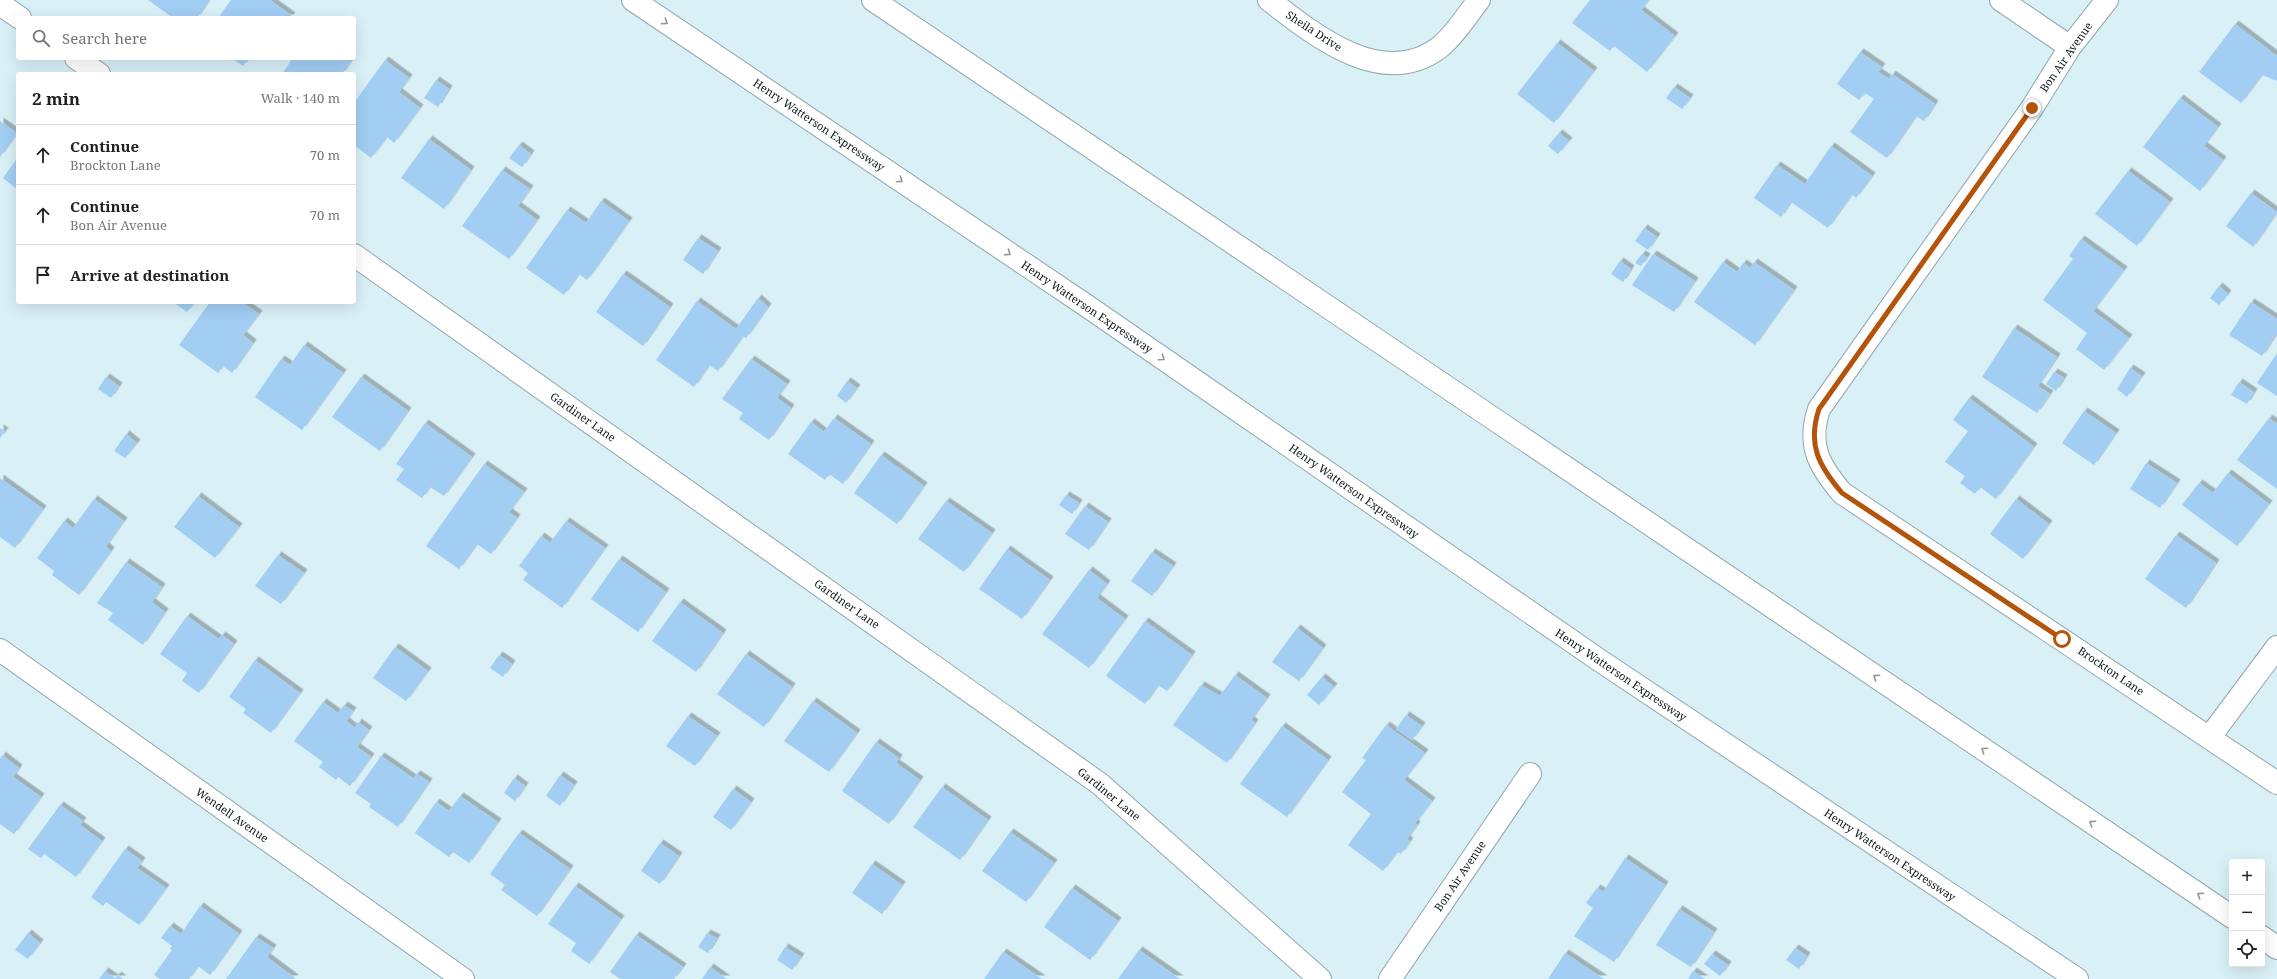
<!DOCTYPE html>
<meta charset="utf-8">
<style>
:root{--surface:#fff;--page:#f6f6f6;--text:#222;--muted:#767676;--line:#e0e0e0}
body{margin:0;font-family:"Noto Serif",serif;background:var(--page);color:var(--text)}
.controls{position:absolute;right:12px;bottom:12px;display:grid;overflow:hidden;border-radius:4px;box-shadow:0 4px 16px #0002}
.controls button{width:36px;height:36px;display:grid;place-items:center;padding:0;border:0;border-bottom:1px solid var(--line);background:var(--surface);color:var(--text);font:20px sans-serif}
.stop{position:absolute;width:12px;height:12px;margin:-9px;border:3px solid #b45309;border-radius:50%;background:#fff}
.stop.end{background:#b45309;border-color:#fff;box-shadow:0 1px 4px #0008}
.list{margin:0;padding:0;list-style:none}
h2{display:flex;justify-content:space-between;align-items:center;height:52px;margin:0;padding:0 16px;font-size:17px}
h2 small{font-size:13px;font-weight:400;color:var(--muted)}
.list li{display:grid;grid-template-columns:26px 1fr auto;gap:12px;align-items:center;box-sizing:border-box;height:60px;padding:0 16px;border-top:1px solid var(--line)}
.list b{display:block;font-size:15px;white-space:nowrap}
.list p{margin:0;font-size:13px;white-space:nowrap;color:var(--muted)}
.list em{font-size:13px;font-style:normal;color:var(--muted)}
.icon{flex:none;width:22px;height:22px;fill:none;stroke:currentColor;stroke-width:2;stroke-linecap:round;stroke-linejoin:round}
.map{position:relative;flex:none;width:2277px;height:979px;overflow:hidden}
.search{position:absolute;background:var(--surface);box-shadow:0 4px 16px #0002;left:16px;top:16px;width:340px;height:44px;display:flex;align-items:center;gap:10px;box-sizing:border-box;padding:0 14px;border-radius:4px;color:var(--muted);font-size:15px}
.panel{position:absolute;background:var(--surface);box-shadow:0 4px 16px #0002;left:16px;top:72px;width:340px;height:232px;border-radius:4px}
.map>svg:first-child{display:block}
</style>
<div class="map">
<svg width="2277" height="979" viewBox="0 0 2277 979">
<defs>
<filter id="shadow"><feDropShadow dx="3.5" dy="-3.5" stdDeviation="0" flood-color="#0004"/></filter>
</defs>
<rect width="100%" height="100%" fill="#d9f0f7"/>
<path fill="#a2cef4" filter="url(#shadow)" d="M 148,0 L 209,0 L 197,18 L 173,18 Z
M 231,0 L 270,0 L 292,16 L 290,18 L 218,18 Z
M 1590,0 L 1649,0 L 1641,10 L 1675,36 L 1647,72 L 1614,46 L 1610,51 L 1572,23 Z
M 2235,24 L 2277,56 L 2277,81 L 2262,75 L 2241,103 L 2199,72 Z
M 1557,43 L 1594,71 L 1554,123 L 1517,94 Z
M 1860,52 L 1882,67 L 1878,72 L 1889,79 L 1892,74 L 1935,104 L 1924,121 L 1916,116 L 1887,158 L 1850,132 L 1874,99 L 1865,93 L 1859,100 L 1837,84 Z
M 232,58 L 249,58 L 243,66 Z
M 293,58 L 346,58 L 351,61 L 342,74 L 282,74 Z
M 385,60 L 409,78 L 399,92 L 420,108 L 394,143 L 387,137 L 371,158 L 354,145 L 354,103 Z
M 436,80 L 449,89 L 438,107 L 424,98 Z
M 1674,87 L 1690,98 L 1682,109 L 1666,98 Z
M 2180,98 L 2218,127 L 2204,146 L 2223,160 L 2200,191 L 2143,147 Z
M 0,121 L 17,133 L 0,157 Z
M 1559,133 L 1569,141 L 1558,154 L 1548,146 Z
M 429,139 L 471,170 L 444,209 L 401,178 Z
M 519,145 L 531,154 L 522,167 L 509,158 Z
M 1831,146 L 1872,176 L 1856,198 L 1852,194 L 1828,228 L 1791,202 L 1781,217 L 1754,198 L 1777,165 L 1805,184 Z
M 18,157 L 18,190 L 3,178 Z
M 502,170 L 530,189 L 518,206 L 537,220 L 509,259 L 462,226 Z
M 2128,171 L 2170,202 L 2137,246 L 2095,214 Z
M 2251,193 L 2277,212 L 2253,247 L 2226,226 Z
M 601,201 L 629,221 L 587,280 L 579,274 L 564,295 L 526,268 L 567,210 L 586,223 Z
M 1644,228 L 1657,237 L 1648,250 L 1635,241 Z
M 698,238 L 718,251 L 703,274 L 683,260 Z
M 2081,239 L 2124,270 L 2093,311 L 2129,338 L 2104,370 L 2076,349 L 2087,333 L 2043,300 L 2073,259 L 2069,256 Z
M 1642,254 L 1647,257 L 1641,266 L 1635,263 Z
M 1653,254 L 1695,281 L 1674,312 L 1632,285 Z
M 1620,261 L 1631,269 L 1623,282 L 1611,274 Z
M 1723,262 L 1737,272 L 1743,263 L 1750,268 L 1754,262 L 1794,290 L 1755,345 L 1694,302 Z
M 623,274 L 670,307 L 643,346 L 596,312 Z
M 2219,286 L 2228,294 L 2219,305 L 2210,298 Z
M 758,298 L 768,307 L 746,338 L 743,336 L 718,371 L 709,365 L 694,387 L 656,360 L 697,301 L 736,329 Z
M 173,302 L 195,302 L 187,312 Z
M 210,302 L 242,302 L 259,314 L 243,335 L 253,343 L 232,373 L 223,366 L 218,373 L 179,345 Z
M 2251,302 L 2277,319 L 2277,333 L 2262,356 L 2229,335 Z
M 2014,328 L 2057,357 L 2038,386 L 2050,394 L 2037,413 L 1982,377 Z
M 304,345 L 343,373 L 302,430 L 255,397 L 281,359 L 290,365 Z
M 2277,353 L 2277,396 L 2257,383 Z
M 751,359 L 787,384 L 777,398 L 791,408 L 769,440 L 739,419 L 743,413 L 722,399 Z
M 2130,368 L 2142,376 L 2127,397 L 2117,389 Z
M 2054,372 L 2064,378 L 2056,391 L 2046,384 Z
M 106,377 L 119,386 L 111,398 L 98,389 Z
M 361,377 L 408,411 L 380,451 L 332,417 Z
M 847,381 L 857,388 L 846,403 L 837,396 Z
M 2239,382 L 2254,392 L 2247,404 L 2231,395 Z
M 1969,398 L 2034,447 L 1996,499 L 1980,487 L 1975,494 L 1960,483 L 1965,476 L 1945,462 L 1968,431 L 1953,420 Z
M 2084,411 L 2116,433 L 2094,465 L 2062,443 Z
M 834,418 L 871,444 L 843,484 L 829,474 L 825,480 L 788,454 L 811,422 L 824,432 Z
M 2269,418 L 2277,424 L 2277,489 L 2237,460 Z
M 425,423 L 472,457 L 444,496 L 430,487 L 422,498 L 396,480 L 404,469 L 396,464 Z
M 0,428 L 5,431 L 0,438 Z
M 126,434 L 137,443 L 125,458 L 114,451 Z
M 881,455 L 924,486 L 897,524 L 854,493 Z
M 2146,463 L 2177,483 L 2160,508 L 2130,489 Z
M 484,464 L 524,492 L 509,512 L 517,518 L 491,554 L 477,544 L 459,569 L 426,546 Z
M 2228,473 L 2269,504 L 2237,546 L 2182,505 L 2199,483 L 2213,493 Z
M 0,478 L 43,509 L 15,548 L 0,537 Z
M 1066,495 L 1079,503 L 1072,514 L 1059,505 Z
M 198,496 L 239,527 L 215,558 L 174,527 Z
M 94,499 L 124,521 L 106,546 L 111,551 L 79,595 L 52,575 L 54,571 L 37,558 L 64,521 L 73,528 Z
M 2016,499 L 2049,524 L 2023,559 L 1990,534 Z
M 946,501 L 992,533 L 964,572 L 918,539 Z
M 1085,506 L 1108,522 L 1089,550 L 1065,534 Z
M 566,521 L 605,548 L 562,608 L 523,580 L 528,573 L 519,566 L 541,536 L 550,543 Z
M 2176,535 L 2216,563 L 2186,608 L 2145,579 Z
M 1007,549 L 1050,580 L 1022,619 L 979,589 Z
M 1152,552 L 1173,566 L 1152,596 L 1131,581 Z
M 278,555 L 304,573 L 281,604 L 255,586 Z
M 619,559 L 666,592 L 638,632 L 591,599 Z
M 126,562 L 162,587 L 152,602 L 165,612 L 143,645 L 108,620 L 113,613 L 97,603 Z
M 1089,570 L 1107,584 L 1097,598 L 1125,619 L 1089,668 L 1042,634 Z
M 680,602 L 723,633 L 696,672 L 652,641 Z
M 187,616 L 219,639 L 222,635 L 234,644 L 199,693 L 182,681 L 187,673 L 160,654 Z
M 1145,621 L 1192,655 L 1167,691 L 1158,685 L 1145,704 L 1106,676 Z
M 1297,628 L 1323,648 L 1299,681 L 1272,662 Z
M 395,647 L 428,671 L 406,701 L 373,678 Z
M 746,654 L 792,687 L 764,727 L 717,694 Z
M 499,655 L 512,664 L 503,677 L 490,668 Z
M 255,660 L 300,693 L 271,733 L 243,713 L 246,709 L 229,697 Z
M 1235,675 L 1267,698 L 1251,720 L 1255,723 L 1227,763 L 1173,725 L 1201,685 L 1220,696 Z
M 1322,677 L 1334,687 L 1319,705 L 1307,695 Z
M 813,701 L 857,733 L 829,772 L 784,741 Z
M 323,702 L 338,713 L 344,705 L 353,711 L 346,721 L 355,728 L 358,722 L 369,730 L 357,747 L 371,757 L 350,786 L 338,777 L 336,780 L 319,767 L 323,762 L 294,741 Z
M 1406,715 L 1422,726 L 1412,740 L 1396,729 Z
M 688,716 L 717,736 L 695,766 L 666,746 Z
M 1386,725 L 1425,753 L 1404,780 L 1432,801 L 1415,823 L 1417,825 L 1407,839 L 1410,841 L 1401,854 L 1397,852 L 1383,871 L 1348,845 L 1371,814 L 1342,792 L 1366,760 L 1362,758 Z
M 1282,726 L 1328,760 L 1287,817 L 1240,784 Z
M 876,742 L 899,758 L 896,763 L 920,780 L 889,824 L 842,791 Z
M 2,755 L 19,768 L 13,777 L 41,797 L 14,834 L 0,824 L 0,759 Z
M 381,756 L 413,778 L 417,774 L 429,782 L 398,827 L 369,807 L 371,804 L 355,793 Z
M 560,775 L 574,785 L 560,806 L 546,796 Z
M 514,778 L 525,786 L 515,801 L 504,793 Z
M 942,787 L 988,820 L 960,860 L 913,827 Z
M 733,789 L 751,802 L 731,830 L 713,817 Z
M 460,796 L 498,822 L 469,863 L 453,852 L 449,857 L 415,833 L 436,802 L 449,811 Z
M 60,805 L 83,821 L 80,825 L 102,841 L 76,877 L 44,854 L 41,858 L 28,849 Z
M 1010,832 L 1054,863 L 1026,902 L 982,871 Z
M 519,833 L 570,869 L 537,916 L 501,890 L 505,885 L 490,874 Z
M 660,843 L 679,856 L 660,884 L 641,871 Z
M 125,849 L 142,861 L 137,868 L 166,888 L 139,925 L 106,902 L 103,906 L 91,897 Z
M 1625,858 L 1665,885 L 1614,962 L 1574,936 L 1593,908 L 1586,903 L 1597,888 L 1603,892 Z
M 872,864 L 902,885 L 882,914 L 852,893 Z
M 575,886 L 621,919 L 589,964 L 571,951 L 576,943 L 548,924 Z
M 1072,888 L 1118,921 L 1090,960 L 1044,927 Z
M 200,906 L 239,934 L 210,975 L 198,966 L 189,979 L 160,979 L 154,975 L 172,950 L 170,949 L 172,946 L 161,938 L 170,926 L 181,934 Z
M 1679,909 L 1714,932 L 1691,967 L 1656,945 Z
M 28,933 L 40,943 L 28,959 L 15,950 Z
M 707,933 L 717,938 L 708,953 L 698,947 Z
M 636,935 L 683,967 L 674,979 L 620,979 L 610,972 Z
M 256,937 L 273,948 L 267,957 L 295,978 L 294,979 L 226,979 Z
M 785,947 L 801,957 L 792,970 L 777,960 Z
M 1795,948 L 1807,956 L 1799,969 L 1786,960 Z
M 1139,950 L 1166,969 L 1180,979 L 1118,979 Z
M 1003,952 L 1032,972 L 1042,979 L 984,979 Z
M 1565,953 L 1604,979 L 1548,979 Z
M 1712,954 L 1728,965 L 1720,976 L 1704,964 Z
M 710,967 L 727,979 L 702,979 Z
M 105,971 L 115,978 L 118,975 L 123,979 L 99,979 Z
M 1693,971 L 1705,979 L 1688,979 Z"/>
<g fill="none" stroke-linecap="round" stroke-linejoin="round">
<g stroke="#91a7ad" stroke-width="24">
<path id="street" d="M 1269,0 C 1314,35 1383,91 1440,47 C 1455,35 1467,15 1479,0
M 2001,0 L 2070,47
M 2107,0 L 2070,47 L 2032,108 L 1819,409 C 1807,445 1819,466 1842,493 L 2277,783
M 0,4 L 20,18
M 76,58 L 99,74
M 354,255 L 1100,784 L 1320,979
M 0,650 L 463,979
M 2209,738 L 2277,647
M 1390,979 L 1530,774"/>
</g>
<g stroke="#91a7ad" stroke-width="24">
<path id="highway" d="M 633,0 L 1087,306 L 1599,660 L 2077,979
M 873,0 L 2232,917
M 2262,937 L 2277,948"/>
</g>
<use href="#street" stroke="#fff" stroke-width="22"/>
<use href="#highway" stroke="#fff" stroke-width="22"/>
</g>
<defs><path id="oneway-chevron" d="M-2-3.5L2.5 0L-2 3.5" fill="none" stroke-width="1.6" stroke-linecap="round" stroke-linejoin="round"/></defs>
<g stroke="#939697">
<use href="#oneway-chevron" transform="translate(665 22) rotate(34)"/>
<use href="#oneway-chevron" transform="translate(900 180) rotate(34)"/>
<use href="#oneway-chevron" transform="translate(1008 253) rotate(34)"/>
<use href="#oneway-chevron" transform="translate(1162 358) rotate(35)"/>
<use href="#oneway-chevron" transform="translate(1876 677) rotate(-146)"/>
<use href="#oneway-chevron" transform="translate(1984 750) rotate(-146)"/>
<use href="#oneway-chevron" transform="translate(2092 823) rotate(-146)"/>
<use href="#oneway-chevron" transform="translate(2200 895) rotate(-146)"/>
</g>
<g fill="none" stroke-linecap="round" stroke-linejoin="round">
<path stroke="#b45309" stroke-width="5" d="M 2032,108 L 1819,409 C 1807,445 1819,466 1842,493 L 2062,639"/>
</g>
<g text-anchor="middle" stroke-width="3" stroke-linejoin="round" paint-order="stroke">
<g font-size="11" fill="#0e1618" stroke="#fff">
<text transform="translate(1314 31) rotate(33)" y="4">Sheila Drive</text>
<text transform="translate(2066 57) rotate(-55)" y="4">Bon Air Avenue</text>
<text transform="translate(819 125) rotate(34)" y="4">Henry Watterson Expressway</text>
<text transform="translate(1087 307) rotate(34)" y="4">Henry Watterson Expressway</text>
<text transform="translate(583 417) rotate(35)" y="4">Gardiner Lane</text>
<text transform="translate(1354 491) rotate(35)" y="4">Henry Watterson Expressway</text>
<text transform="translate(847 604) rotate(35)" y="4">Gardiner Lane</text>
<text transform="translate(2111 671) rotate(34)" y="4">Brockton Lane</text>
<text transform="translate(1621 675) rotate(34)" y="4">Henry Watterson Expressway</text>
<text transform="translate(1109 794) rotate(39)" y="4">Gardiner Lane</text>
<text transform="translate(232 815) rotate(35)" y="4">Wendell Avenue</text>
<text transform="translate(1890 855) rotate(34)" y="4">Henry Watterson Expressway</text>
<text transform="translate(1460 876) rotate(-56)" y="4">Bon Air Avenue</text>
</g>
</g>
</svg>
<div class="controls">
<button>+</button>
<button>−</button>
<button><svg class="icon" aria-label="locate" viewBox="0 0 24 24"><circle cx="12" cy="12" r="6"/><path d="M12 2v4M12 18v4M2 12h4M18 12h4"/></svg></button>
</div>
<div class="stop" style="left:2062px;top:639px"></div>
<div class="stop end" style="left:2032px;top:108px"></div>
<div class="search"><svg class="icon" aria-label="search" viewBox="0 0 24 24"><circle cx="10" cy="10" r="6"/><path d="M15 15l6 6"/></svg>Search here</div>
<section class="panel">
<h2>2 min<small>Walk · 140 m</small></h2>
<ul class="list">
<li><svg class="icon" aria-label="ahead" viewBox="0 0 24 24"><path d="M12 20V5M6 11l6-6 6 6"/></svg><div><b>Continue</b><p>Brockton Lane</p></div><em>70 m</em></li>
<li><svg class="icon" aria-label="ahead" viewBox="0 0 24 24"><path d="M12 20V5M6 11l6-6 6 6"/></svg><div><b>Continue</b><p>Bon Air Avenue</p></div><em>70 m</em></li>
<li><svg class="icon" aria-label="arrive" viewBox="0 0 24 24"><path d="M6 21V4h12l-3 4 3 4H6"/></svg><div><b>Arrive at destination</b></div></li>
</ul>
</section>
</div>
